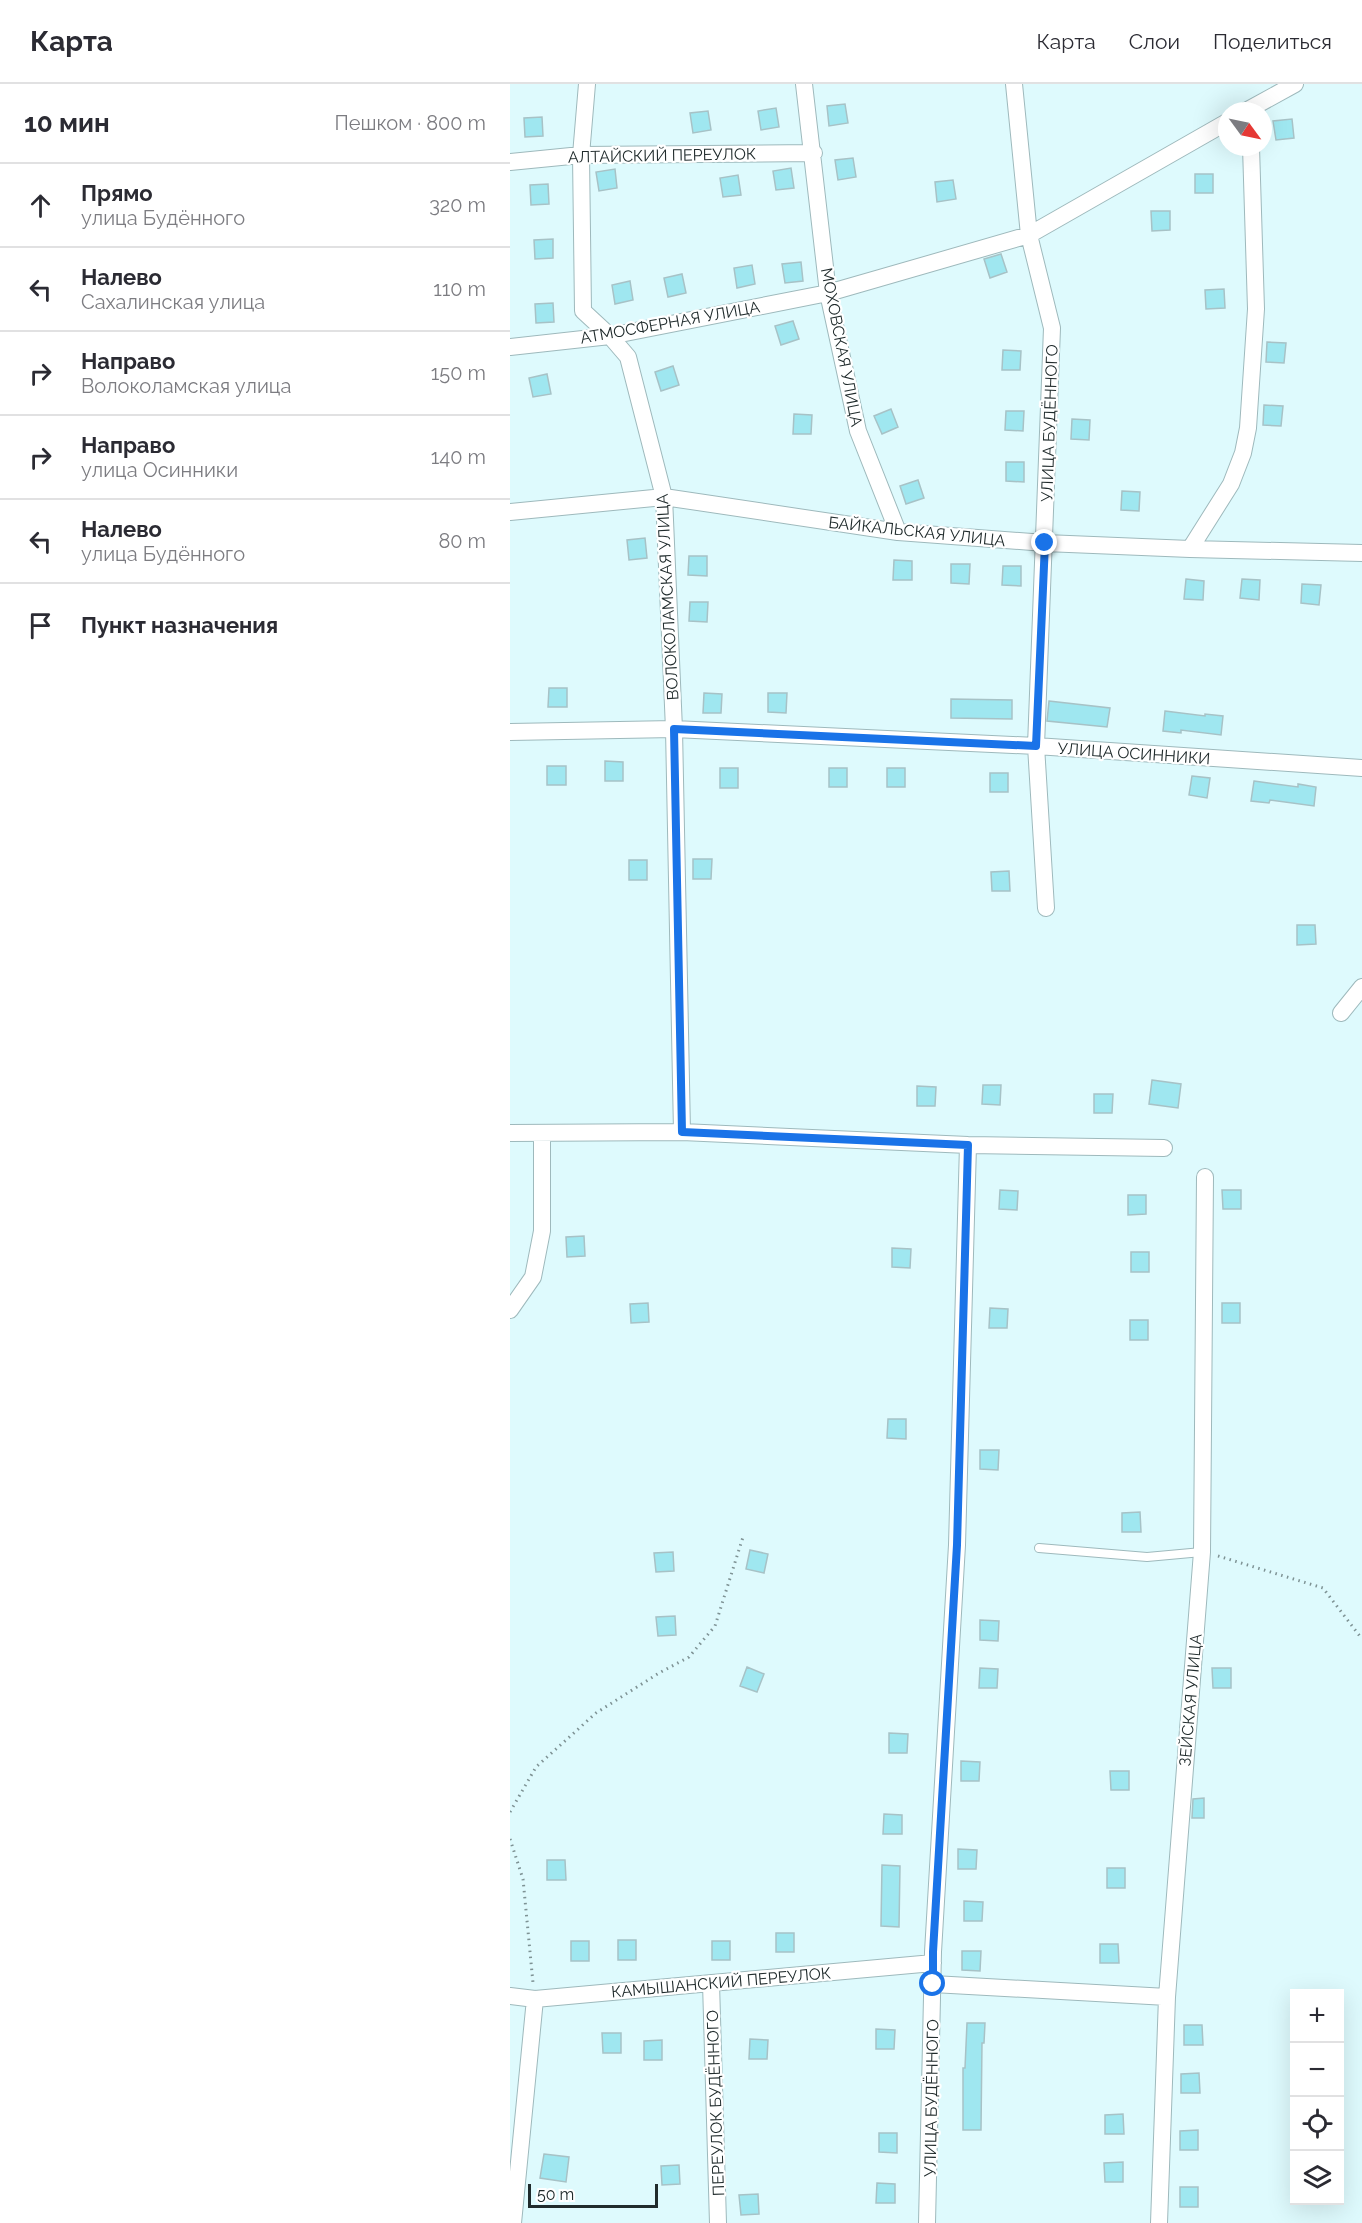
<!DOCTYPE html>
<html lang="ru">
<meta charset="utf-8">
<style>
:root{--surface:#fff;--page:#f7f7f7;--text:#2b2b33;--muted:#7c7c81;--line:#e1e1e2}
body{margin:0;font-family:Raleway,sans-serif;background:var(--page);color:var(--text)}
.controls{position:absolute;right:18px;bottom:18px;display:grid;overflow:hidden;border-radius:0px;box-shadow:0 6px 24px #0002}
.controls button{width:54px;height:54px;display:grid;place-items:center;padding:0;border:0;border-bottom:2px solid var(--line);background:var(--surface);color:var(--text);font:30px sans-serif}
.compass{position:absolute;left:708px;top:18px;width:54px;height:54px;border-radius:50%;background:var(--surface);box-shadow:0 6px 24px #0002;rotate:123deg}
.scale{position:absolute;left:18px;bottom:15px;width:130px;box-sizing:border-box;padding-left:6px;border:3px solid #202b2c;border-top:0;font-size:16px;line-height:21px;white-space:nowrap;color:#202b2c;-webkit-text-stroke:4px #fff;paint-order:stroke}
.stop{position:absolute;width:18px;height:18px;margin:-14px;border:4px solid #1a73e8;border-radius:50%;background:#fff}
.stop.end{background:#1a73e8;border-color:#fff;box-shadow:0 2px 6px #0008}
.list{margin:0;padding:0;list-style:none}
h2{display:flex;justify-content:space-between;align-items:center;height:78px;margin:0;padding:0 24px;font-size:26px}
h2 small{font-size:20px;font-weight:400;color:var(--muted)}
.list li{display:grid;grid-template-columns:39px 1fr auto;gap:18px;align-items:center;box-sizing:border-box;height:84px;padding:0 24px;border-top:2px solid var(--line)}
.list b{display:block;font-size:22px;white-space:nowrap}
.list p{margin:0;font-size:20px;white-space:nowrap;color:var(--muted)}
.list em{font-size:20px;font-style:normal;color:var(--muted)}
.icon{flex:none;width:33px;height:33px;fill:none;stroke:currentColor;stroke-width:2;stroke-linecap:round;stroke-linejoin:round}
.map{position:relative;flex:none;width:852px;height:2139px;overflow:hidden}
header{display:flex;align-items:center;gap:36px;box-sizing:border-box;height:84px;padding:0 30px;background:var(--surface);border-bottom:2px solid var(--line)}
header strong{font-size:28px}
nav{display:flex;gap:33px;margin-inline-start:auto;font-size:21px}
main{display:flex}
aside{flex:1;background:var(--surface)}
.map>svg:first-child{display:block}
</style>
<header>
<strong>Карта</strong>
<nav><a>Карта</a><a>Слои</a><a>Поделиться</a></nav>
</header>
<main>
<aside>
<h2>10 мин<small>Пешком · 800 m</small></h2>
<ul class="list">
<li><svg class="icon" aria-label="ahead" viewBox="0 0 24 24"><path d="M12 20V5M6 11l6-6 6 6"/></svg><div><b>Прямо</b><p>улица Будённого</p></div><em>320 m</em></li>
<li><svg class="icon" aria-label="left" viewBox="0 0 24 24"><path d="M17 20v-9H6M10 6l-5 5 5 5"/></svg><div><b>Налево</b><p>Сахалинская улица</p></div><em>110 m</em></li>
<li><svg class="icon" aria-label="right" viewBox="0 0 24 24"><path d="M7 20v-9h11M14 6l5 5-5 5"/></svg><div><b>Направо</b><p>Волоколамская улица</p></div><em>150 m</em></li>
<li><svg class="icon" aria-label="right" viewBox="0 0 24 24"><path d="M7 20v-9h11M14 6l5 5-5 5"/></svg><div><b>Направо</b><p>улица Осинники</p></div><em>140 m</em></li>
<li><svg class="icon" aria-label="left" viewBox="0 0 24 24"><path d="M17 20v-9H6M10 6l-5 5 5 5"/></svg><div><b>Налево</b><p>улица Будённого</p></div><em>80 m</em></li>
<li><svg class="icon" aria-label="arrive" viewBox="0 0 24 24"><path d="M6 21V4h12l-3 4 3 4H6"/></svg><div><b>Пункт назначения</b></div></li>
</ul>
</aside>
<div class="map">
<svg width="852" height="2139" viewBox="0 0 852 2139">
<rect width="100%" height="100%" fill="#defafd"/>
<path fill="#9fe7f0" stroke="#a7c2c6" stroke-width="1.5" d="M 335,20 L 338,39 L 319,42 L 317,22 Z
M 266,24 L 269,43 L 251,46 L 248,27 Z
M 198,27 L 201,46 L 183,49 L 180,29 Z
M 32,33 L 33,52 L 15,53 L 14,34 Z
M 782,35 L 784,54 L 766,56 L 763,37 Z
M 343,74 L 346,93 L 328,96 L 325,76 Z
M 281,84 L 284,104 L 266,106 L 263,87 Z
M 105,85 L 107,104 L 89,107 L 86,88 Z
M 685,90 L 703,90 L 703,109 L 685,109 Z
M 228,91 L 231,111 L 213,113 L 210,94 Z
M 443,96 L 446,115 L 427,118 L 425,98 Z
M 38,100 L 39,120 L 21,121 L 20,101 Z
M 641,127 L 660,127 L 660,146 L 642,147 Z
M 43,155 L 43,174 L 25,175 L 24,156 Z
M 491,170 L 497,188 L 480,194 L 474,175 Z
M 291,178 L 293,197 L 275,199 L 272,180 Z
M 242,181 L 245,200 L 227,204 L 224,184 Z
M 172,190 L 176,209 L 158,213 L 154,194 Z
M 120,197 L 123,216 L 105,220 L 102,201 Z
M 714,205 L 715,224 L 696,225 L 695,206 Z
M 43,219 L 44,238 L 26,239 L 25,220 Z
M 283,237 L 289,255 L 271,261 L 265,242 Z
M 757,258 L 776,259 L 774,279 L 756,278 Z
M 493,266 L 511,267 L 510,286 L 492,286 Z
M 163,282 L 169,301 L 151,307 L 145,288 Z
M 37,290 L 41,310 L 23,313 L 19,294 Z
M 754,321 L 773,322 L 771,342 L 753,341 Z
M 381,325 L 388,343 L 372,350 L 364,332 Z
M 496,327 L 514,327 L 513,347 L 495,346 Z
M 284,330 L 302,331 L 301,350 L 283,350 Z
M 562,335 L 580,336 L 579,356 L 561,355 Z
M 496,378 L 514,378 L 514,398 L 496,397 Z
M 408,396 L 414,414 L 396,420 L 390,402 Z
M 612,407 L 630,408 L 629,427 L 611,426 Z
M 135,454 L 137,474 L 119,476 L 117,456 Z
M 179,472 L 197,472 L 197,492 L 178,491 Z
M 384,476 L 402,477 L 402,496 L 383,496 Z
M 441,480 L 460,480 L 459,500 L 441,499 Z
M 493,482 L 511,482 L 511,502 L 492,501 Z
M 676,495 L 694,497 L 693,516 L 674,515 Z
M 732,495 L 750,496 L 749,516 L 730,514 Z
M 792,500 L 811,501 L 809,521 L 791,519 Z
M 180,518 L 198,518 L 197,538 L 179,537 Z
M 39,604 L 57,604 L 57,623 L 38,623 Z
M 194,609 L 212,610 L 211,629 L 193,629 Z
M 258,609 L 277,609 L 276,629 L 258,628 Z
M 441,615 L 502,616 L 502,635 L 441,634 Z
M 539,617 L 600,624 L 597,643 L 537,637 Z
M 655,627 L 695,632 L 695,630 L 713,632 L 711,651 L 671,646 L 671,649 L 653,647 Z
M 95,677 L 113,678 L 113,697 L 95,697 Z
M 37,682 L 56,682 L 56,701 L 37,701 Z
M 210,684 L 228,684 L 228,704 L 210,704 Z
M 319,684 L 337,684 L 337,703 L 319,703 Z
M 377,684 L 395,684 L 395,703 L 377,703 Z
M 480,689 L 498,689 L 498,708 L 480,708 Z
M 682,692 L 700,694 L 697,714 L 679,711 Z
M 744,697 L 788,703 L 788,700 L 806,703 L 804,722 L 760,716 L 759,719 L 741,717 Z
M 183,775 L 202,775 L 201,795 L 183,795 Z
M 119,776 L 137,776 L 137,796 L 119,796 Z
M 499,787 L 500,807 L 482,807 L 481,788 Z
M 787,841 L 805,841 L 806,860 L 787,861 Z
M 642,996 L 671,1000 L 668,1024 L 639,1020 Z
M 473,1001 L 491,1001 L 490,1021 L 472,1020 Z
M 407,1002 L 426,1003 L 425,1022 L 407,1022 Z
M 584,1010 L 603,1010 L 602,1029 L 584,1029 Z
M 490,1106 L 508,1107 L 507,1126 L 489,1125 Z
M 712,1106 L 731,1106 L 731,1125 L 713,1125 Z
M 618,1111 L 636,1111 L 636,1130 L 618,1131 Z
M 74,1152 L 75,1172 L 57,1173 L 56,1153 Z
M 382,1164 L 401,1165 L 400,1184 L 382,1183 Z
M 621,1168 L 639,1168 L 639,1188 L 621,1188 Z
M 138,1219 L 139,1238 L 121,1239 L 120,1220 Z
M 712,1219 L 730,1219 L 730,1239 L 712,1239 Z
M 480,1224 L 498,1225 L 497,1244 L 479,1244 Z
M 620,1236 L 638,1236 L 638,1256 L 620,1256 Z
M 378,1335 L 396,1335 L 396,1355 L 377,1354 Z
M 470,1366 L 489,1366 L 488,1386 L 470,1385 Z
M 630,1428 L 631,1448 L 612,1448 L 612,1429 Z
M 240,1466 L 258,1470 L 254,1489 L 236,1485 Z
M 163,1468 L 164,1487 L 146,1488 L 144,1469 Z
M 165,1532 L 166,1551 L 148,1552 L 146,1533 Z
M 470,1536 L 489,1537 L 488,1557 L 470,1556 Z
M 237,1583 L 254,1590 L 247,1608 L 230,1602 Z
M 470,1584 L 488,1585 L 487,1604 L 469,1604 Z
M 702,1584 L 721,1584 L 721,1604 L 703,1604 Z
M 379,1649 L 398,1650 L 397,1669 L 379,1669 Z
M 451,1677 L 470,1678 L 469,1697 L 451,1697 Z
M 600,1687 L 619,1687 L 619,1706 L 601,1706 Z
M 694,1714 L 694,1734 L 682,1734 L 683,1715 Z
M 374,1730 L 392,1731 L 392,1750 L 373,1750 Z
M 448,1765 L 467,1766 L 466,1785 L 448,1785 Z
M 37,1776 L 55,1776 L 56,1796 L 37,1796 Z
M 372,1781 L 390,1782 L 389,1843 L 371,1842 Z
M 597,1784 L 615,1784 L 615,1804 L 597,1804 Z
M 454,1817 L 473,1818 L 472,1837 L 454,1837 Z
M 266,1849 L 284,1849 L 284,1868 L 266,1868 Z
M 108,1856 L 126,1856 L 126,1876 L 108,1876 Z
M 61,1857 L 79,1857 L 79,1877 L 61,1877 Z
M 202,1857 L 220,1857 L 220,1876 L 202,1876 Z
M 590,1860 L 608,1860 L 609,1879 L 590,1879 Z
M 452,1867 L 471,1867 L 470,1887 L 452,1886 Z
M 457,1939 L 475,1939 L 474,1959 L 472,1959 L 471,2046 L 453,2046 L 453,1984 L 455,1984 Z
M 674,1941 L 692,1941 L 693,1961 L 674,1961 Z
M 366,1945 L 385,1946 L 384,1965 L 366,1965 Z
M 92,1949 L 111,1949 L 111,1969 L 93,1969 Z
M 240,1955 L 258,1956 L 257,1975 L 239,1975 Z
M 152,1956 L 152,1976 L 134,1976 L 134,1957 Z
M 689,1989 L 690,2009 L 671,2009 L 671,1990 Z
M 613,2030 L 614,2050 L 595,2050 L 595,2031 Z
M 688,2046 L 688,2066 L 670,2066 L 670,2047 Z
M 369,2049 L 387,2049 L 387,2069 L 369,2068 Z
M 34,2070 L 59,2073 L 56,2098 L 30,2094 Z
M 613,2078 L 613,2098 L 595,2098 L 594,2079 Z
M 169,2081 L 170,2100 L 152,2101 L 151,2082 Z
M 367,2099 L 385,2100 L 385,2119 L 366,2119 Z
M 670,2103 L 688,2103 L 688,2123 L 670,2123 Z
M 248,2110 L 249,2130 L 231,2131 L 229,2111 Z"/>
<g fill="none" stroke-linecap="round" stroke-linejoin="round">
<g stroke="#9eb9bc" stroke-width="10">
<path id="service" d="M 529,1464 L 637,1473 L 692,1468"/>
</g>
<g stroke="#9eb9bc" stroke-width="18">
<path id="minor" d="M 77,0 L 71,71 L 73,227 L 100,252 L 118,273 L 154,413 L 164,645 L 172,1048
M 294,0 L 318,209 L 348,347 L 388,448
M 504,0 L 519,151 L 542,244 L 526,662 L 536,824
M 736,27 L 785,0
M 0,78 L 71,71 L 304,69
M 0,263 L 100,252 L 318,209 L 519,151 L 717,38
M 0,428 L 154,413 L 388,448 L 535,459 L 680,465 L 852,469
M 680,465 L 721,400 L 733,369 L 738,344 L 746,225 L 741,63
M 0,648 L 164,645 L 526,662 L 852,684
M 831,929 L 852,903
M 0,1049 L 172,1048 L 458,1061 L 654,1064
M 0,1226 L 23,1193 L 32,1147 L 32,1049
M 201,1899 L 208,2139
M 423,1900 L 657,1913
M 0,1912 L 25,1915 L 423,1879
M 3,2139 L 25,1915
M 417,2139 L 423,1868 L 447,1461 L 458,1061
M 649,2139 L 657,1913 L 692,1468 L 695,1093"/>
</g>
<path stroke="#7e9294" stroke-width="3" stroke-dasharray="1.5 4.5" stroke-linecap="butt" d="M 708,1472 L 813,1504 L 852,1555
M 0,1728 L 26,1683 L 86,1629 L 149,1589 L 179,1573 L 205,1542 L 233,1453
M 0,1755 L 13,1795 L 23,1899"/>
<use href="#service" stroke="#fff" stroke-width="8"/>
<use href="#minor" stroke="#fff" stroke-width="16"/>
</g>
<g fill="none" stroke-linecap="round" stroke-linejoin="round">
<path stroke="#1a73e8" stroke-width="8" d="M 423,1900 L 423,1868 L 447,1461 L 458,1061 L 172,1048 L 164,645 L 526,662 L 535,459"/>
</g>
<g text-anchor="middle" stroke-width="4.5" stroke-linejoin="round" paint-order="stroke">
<g font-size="16" fill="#202b2c" stroke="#fff">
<text transform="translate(152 71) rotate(-1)" y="6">АЛТАЙСКИЙ ПЕРЕУЛОК</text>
<text transform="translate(160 238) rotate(-10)" y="6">АТМОСФЕРНАЯ УЛИЦА</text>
<text transform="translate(332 263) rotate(79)" y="6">МОХОВСКАЯ УЛИЦА</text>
<text transform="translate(539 339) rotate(-88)" y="6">УЛИЦА БУДЁННОГО</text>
<text transform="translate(407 447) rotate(6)" y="6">БАЙКАЛЬСКАЯ УЛИЦА</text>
<text transform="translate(157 513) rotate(-93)" y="6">ВОЛОКОЛАМСКАЯ УЛИЦА</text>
<text transform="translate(624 669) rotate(4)" y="6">УЛИЦА ОСИННИКИ</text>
<text transform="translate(680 1616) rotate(-85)" y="6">ЗЕЙСКАЯ УЛИЦА</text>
<text transform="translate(211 1898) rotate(-5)" y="6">КАМЫШАНСКИЙ ПЕРЕУЛОК</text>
<text transform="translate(421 2014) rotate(-89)" y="6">УЛИЦА БУДЁННОГО</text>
<text transform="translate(205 2019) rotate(-92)" y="6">ПЕРЕУЛОК БУДЁННОГО</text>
</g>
</g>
</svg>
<div class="controls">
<button>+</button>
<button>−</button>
<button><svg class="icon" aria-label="locate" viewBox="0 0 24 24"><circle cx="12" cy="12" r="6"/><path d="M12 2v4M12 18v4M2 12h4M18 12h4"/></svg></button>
<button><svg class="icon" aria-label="layers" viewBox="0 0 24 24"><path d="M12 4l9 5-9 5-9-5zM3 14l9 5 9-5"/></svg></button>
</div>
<svg class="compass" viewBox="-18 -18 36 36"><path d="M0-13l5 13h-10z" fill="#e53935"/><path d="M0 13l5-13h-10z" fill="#7c7c81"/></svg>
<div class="scale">50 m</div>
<div class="stop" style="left:423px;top:1900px"></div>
<div class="stop end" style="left:535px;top:459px"></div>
</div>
</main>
